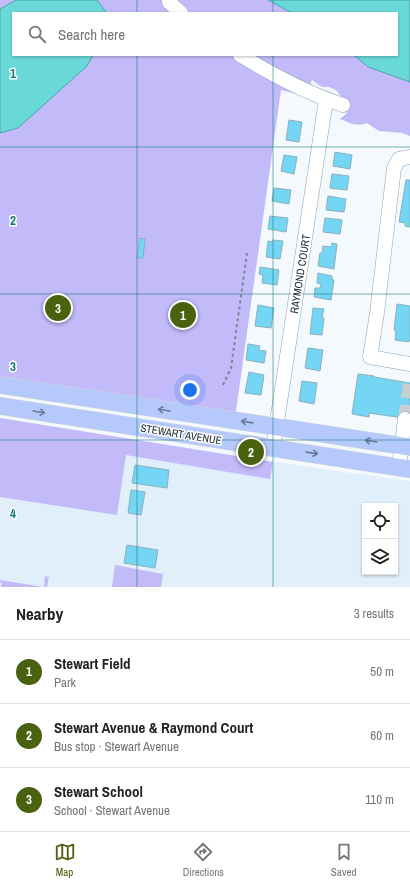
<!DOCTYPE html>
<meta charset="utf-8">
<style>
:root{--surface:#fff;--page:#f2f2f2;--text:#222;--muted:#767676;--line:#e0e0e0;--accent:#496210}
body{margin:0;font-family:"Archivo Narrow",sans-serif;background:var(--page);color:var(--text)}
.controls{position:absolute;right:12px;bottom:12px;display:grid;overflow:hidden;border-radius:0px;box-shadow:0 1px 3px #0004}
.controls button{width:36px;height:36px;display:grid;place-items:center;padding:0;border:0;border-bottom:1px solid var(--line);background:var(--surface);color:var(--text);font:20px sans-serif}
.you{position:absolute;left:190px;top:390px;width:14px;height:14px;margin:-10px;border:3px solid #fff;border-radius:50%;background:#1a73e8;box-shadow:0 0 0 6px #1a73e833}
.badge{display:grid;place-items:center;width:26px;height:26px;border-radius:50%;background:var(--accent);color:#fff;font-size:13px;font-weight:700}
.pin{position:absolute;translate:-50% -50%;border:2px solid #fff;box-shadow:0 1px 4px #0006}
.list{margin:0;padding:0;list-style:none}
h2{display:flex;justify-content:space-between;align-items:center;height:52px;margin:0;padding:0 16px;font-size:17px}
h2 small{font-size:13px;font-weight:400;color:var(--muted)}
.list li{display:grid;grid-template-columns:26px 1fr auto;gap:12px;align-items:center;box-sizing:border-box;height:64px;padding:0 16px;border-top:1px solid var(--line)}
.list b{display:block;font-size:15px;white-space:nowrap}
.list p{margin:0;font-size:13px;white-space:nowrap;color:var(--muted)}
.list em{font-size:13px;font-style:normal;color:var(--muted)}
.icon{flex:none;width:22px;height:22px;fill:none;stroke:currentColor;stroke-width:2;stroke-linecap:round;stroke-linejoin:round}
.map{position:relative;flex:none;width:410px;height:587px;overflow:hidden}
.search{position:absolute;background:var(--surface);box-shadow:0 1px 3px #0004;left:12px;right:12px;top:12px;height:44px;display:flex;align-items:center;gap:10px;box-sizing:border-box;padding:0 14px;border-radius:0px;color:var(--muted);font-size:15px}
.sheet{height:244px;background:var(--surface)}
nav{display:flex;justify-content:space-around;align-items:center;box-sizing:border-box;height:56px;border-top:1px solid var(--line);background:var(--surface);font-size:11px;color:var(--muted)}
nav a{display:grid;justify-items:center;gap:2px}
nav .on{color:var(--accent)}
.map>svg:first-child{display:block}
</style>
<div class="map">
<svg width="410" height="587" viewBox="0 0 410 587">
<rect width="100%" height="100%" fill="#f3f9fd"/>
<path fill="#e1effb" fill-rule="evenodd" d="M 0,418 L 322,469 L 410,481 L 410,587 L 0,587 ZM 365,506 L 395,506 L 395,572 L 365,572 Z"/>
<path fill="#c3bafa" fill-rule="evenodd" d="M 0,0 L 410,0 L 410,136 L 402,133 L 379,131 L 367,123 C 357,127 349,123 340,119 L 346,114 L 349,106 L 336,90 L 329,87 L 323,87 L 320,86 L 312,80 L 306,96 L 281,90 L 235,418 L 0,381 ZM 13,13 L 397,13 L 397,55 L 13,55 Z
M 0,418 L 273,462 L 270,479 L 126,455 L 117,515 L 0,497 Z
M 115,565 L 163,574 L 161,587 L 112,587 Z
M 45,576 L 49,577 L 47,587 L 1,587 L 2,583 L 0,583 L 0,580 L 44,587 Z"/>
<path fill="#69d8d9" stroke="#52a3a6" d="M 16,0 L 97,0 L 107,13 L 13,13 L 13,55 L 93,55 L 87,66 L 18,128 L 0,133 L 0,9 Z
M 268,0 L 410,0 L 410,82 L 368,67 L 354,55 L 397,55 L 397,13 L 292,13 Z"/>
<path fill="#74d6f4" stroke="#8ab0bd" d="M 289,120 L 302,122 L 299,142 L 286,140 Z
M 335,152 L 352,155 L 350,169 L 333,166 Z
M 284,155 L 297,157 L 294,174 L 281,171 Z
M 332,174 L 349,176 L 347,190 L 330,188 Z
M 406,180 L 410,180 L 410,227 L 405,226 L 405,223 L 399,222 Z
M 274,188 L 291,190 L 289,204 L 272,201 Z
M 328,196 L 346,199 L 344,212 L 326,210 Z
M 270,216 L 288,218 L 286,232 L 268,229 Z
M 325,218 L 342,220 L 340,234 L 323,232 Z
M 140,238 L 145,239 L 143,258 L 137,258 Z
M 273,240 L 283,241 L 280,259 L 266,257 L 268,241 L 273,242 Z
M 332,243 L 337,244 L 334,269 L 318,266 L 320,253 L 322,253 L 323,246 L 331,247 Z
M 260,267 L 279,270 L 277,285 L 262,283 L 263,275 L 259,274 Z
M 318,273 L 332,276 L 332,280 L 334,280 L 331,300 L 314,297 L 315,288 L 320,288 L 321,284 L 317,283 Z
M 397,304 L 410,306 L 410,340 L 409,340 L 409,342 L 395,340 L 396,330 L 394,330 Z
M 258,305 L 274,308 L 271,328 L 255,326 Z
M 313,308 L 324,309 L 322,317 L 324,318 L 322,335 L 310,334 Z
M 248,344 L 260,346 L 259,350 L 266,351 L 264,363 L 246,360 Z
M 308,348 L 323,350 L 320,371 L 305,368 Z
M 249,372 L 264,375 L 261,395 L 245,393 Z
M 358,374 L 374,376 L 374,377 L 410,383 L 410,419 L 369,413 L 369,417 L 352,414 Z
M 302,381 L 317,383 L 314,404 L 299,401 Z
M 135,465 L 169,470 L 167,488 L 132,483 Z
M 131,490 L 145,492 L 141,515 L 128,513 Z
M 127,545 L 158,550 L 155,568 L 124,563 Z"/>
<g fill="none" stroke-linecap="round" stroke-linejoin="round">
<path stroke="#c8cfd4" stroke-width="14" stroke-dasharray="14 7" stroke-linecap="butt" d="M 405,419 L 410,383"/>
<g stroke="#89a4ba" stroke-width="15">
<path id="minor" d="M 169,2 L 181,13
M 240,55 C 273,75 306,93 343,105
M 410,157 L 399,159 L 394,168 L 377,313 L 370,357 L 410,364
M 273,448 L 326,100
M 399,467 L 405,419"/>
</g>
<g stroke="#d2d4d5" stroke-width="18">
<path id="major" d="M 0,385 L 410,447
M 0,406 L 410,469"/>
</g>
<path stroke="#7e868c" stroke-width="2" stroke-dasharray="3 3" stroke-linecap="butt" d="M 223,385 L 231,368 L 247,253"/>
<use href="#minor" stroke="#fff" stroke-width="14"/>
<use href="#major" stroke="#b5c9fc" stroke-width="17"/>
</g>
<defs><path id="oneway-shaft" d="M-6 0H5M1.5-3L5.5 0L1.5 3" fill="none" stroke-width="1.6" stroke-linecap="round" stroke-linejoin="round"/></defs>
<g stroke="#687896">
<use href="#oneway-shaft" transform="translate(164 410) rotate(-171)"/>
<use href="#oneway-shaft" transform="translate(39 412) rotate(9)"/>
<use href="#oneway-shaft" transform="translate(247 422) rotate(-172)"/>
<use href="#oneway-shaft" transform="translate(371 441) rotate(-171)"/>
<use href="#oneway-shaft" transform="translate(312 453) rotate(8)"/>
</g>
<path fill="none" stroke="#0f766e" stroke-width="1" stroke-opacity="0.55" d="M 137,0 L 137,13M 273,0 L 273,13M 137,55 L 137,587M 273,55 L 273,587M 0,147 L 410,147M 0,294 L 410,294M 0,440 L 410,440"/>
<g text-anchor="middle" stroke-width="3" stroke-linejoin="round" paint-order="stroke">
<g font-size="11" fill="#1c262f" stroke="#fff">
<text transform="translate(300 274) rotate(-81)" y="4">RAYMOND COURT</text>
<text transform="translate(181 434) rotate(9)" y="4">STEWART AVENUE</text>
</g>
</g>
<g font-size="13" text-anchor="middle" font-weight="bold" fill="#0f766e" stroke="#fff" stroke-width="3" stroke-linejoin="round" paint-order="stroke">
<text x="13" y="78">1</text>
<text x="13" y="225">2</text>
<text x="13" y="371">3</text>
<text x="13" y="518">4</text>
</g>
</svg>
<div class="controls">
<button><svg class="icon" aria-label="locate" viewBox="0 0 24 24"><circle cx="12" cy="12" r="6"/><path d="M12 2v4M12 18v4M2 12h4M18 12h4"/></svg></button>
<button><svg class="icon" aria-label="layers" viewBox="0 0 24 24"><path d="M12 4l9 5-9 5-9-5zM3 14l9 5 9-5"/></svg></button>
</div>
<div class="you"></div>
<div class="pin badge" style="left:183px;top:315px">1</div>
<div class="pin badge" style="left:251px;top:452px">2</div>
<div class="pin badge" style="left:58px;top:308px">3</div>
<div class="search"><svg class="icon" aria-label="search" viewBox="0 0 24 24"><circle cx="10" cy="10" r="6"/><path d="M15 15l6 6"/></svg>Search here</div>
</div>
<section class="sheet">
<h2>Nearby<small>3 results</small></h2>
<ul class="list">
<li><span class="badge">1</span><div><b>Stewart Field</b><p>Park</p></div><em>50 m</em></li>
<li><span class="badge">2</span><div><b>Stewart Avenue &amp; Raymond Court</b><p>Bus stop · Stewart Avenue</p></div><em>60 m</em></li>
<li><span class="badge">3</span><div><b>Stewart School</b><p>School · Stewart Avenue</p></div><em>110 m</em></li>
</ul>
</section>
<nav>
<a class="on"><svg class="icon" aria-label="map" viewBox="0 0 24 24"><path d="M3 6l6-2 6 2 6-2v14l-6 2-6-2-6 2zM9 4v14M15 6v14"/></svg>Map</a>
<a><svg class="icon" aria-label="directions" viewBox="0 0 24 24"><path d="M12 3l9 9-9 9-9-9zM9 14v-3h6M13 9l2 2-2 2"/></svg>Directions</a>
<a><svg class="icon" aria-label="saved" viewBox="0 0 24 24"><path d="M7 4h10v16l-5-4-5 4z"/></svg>Saved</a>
</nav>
